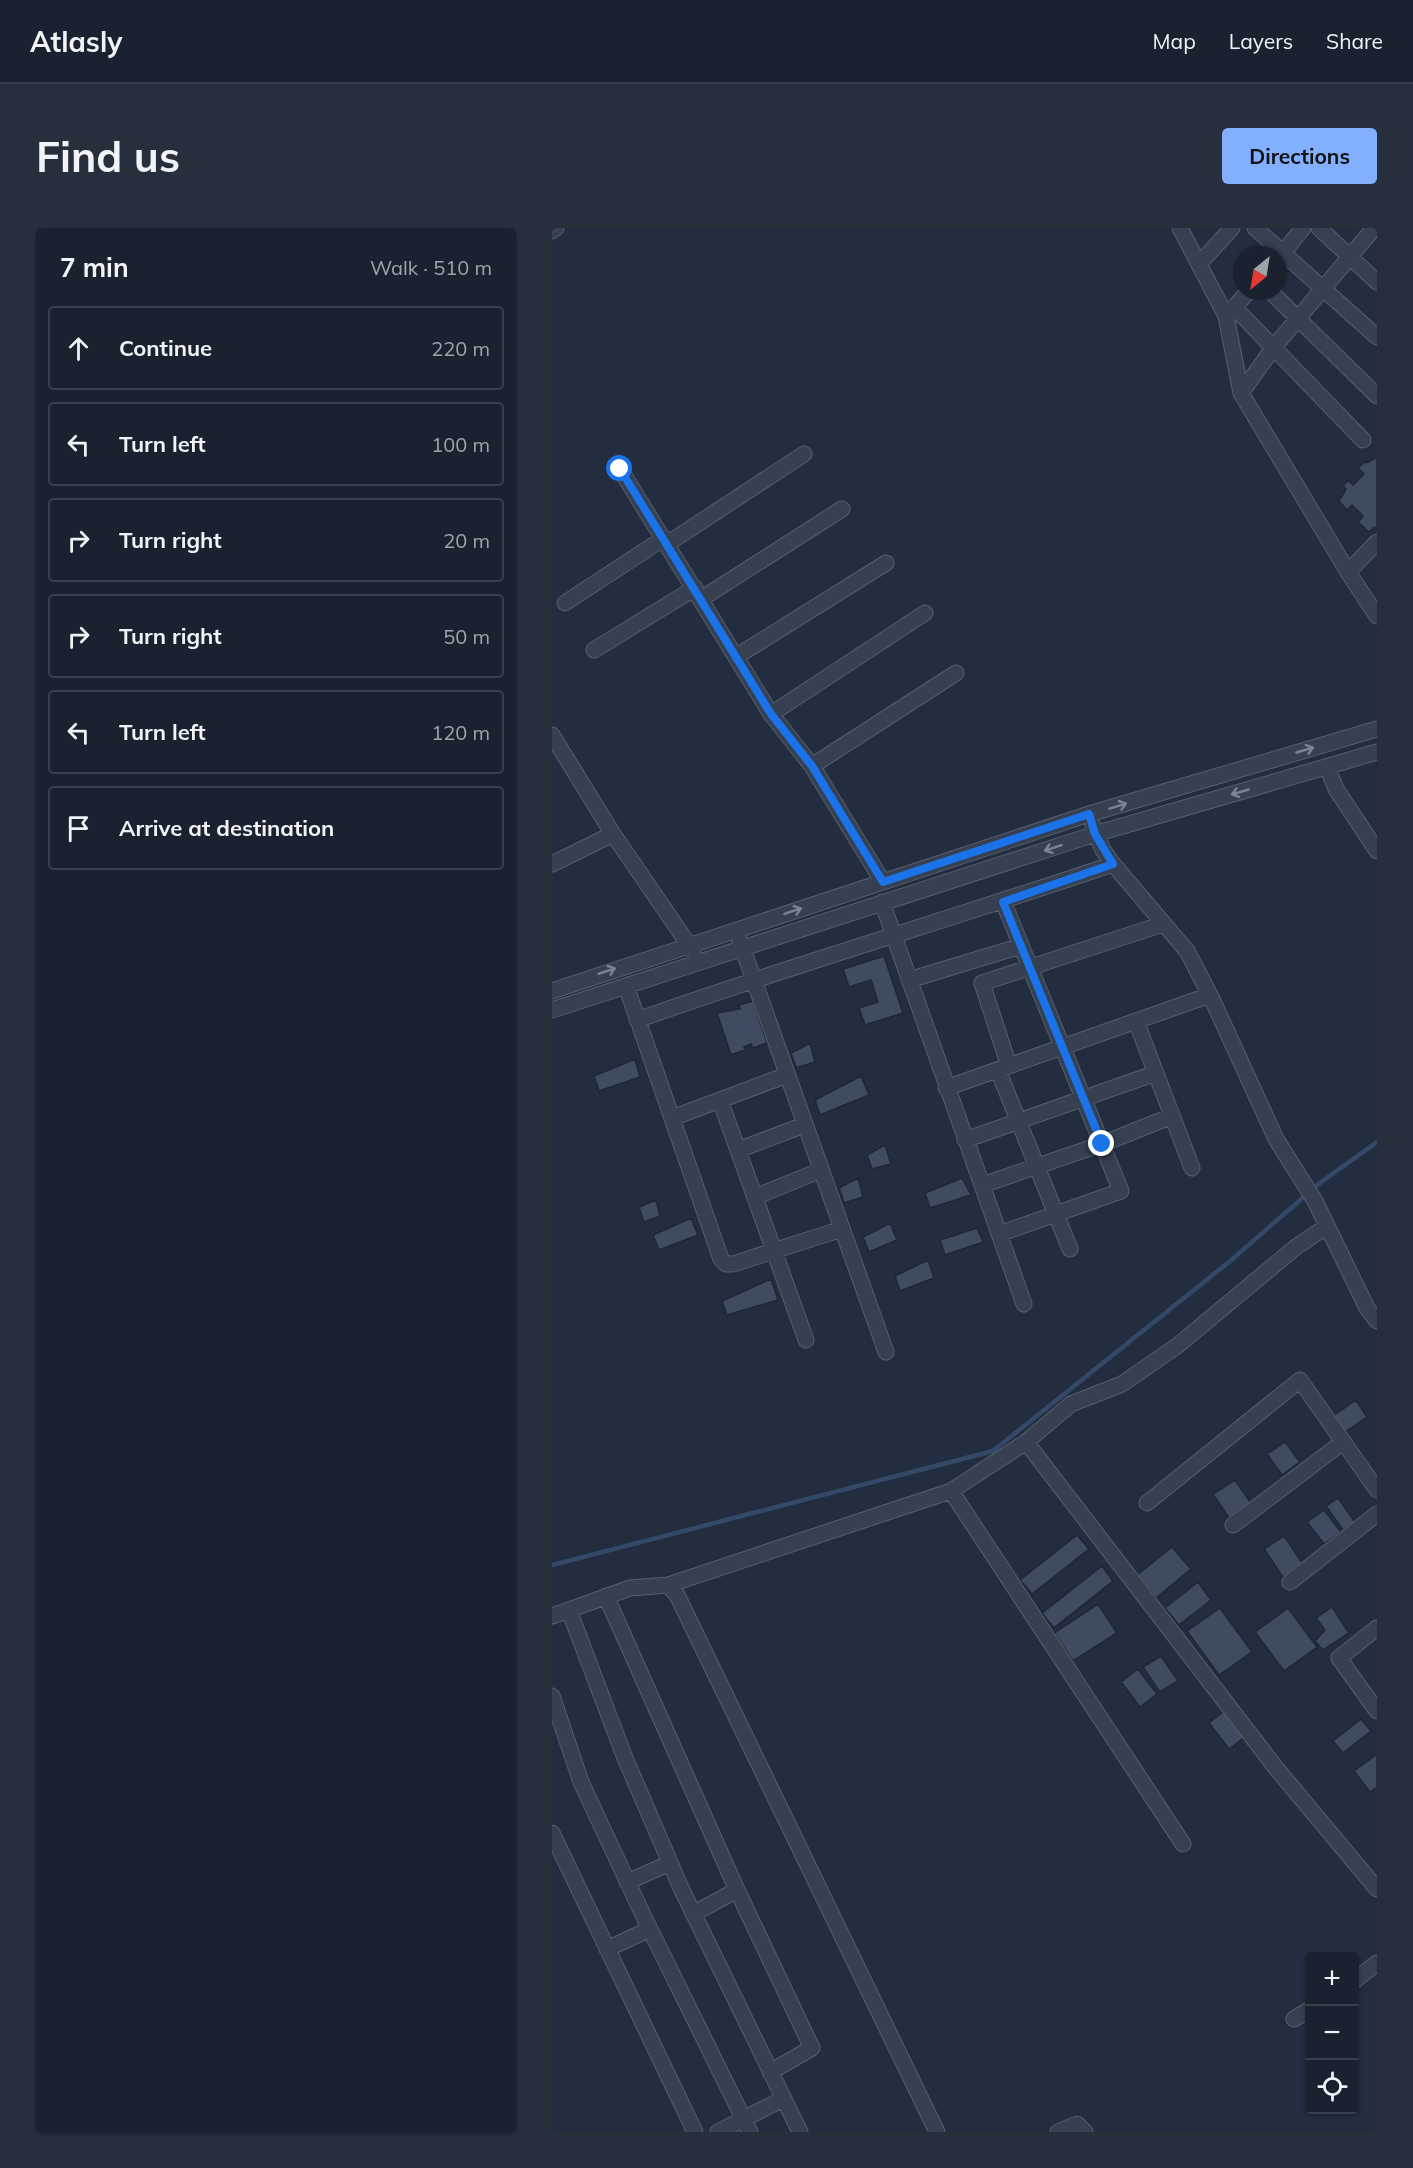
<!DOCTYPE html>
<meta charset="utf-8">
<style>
:root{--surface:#1a2230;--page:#272f3c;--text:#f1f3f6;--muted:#9fa4ab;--line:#383f4c;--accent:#83afff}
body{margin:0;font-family:Mulish,sans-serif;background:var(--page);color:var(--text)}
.controls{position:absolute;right:18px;bottom:18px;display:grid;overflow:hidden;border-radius:6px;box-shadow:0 2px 4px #0004}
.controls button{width:54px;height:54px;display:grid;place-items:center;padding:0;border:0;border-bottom:2px solid var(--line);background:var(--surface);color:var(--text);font:30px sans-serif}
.compass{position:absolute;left:681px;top:18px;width:54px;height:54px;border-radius:50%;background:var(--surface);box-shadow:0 2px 4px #0004;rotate:210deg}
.stop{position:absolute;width:18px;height:18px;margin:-14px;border:4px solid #1a73e8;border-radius:50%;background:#fff}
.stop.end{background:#1a73e8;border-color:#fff;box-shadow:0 2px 6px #0008}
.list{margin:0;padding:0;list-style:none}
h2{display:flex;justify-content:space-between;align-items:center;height:78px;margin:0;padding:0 24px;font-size:26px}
h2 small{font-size:20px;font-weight:400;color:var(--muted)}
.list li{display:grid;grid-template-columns:39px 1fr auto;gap:18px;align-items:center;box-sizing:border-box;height:84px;margin:0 12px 12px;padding:0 12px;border:2px solid var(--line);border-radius:6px}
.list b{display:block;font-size:22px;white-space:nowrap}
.list em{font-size:20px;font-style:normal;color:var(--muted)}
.icon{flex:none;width:33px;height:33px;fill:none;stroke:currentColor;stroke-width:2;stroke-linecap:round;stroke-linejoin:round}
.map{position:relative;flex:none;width:825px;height:1904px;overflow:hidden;border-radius:6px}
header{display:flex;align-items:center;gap:36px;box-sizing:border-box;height:84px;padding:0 30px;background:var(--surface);border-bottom:2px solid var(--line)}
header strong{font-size:28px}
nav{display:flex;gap:33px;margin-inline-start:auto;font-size:21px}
.intro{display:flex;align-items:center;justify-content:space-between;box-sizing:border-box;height:144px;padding:0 36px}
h1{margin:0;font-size:42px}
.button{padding:15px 27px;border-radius:6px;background:var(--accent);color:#111;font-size:21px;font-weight:700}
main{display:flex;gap:36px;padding:0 36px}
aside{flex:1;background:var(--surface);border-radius:6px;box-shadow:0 2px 4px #0004}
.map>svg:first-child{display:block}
</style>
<header>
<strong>Atlasly</strong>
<nav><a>Map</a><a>Layers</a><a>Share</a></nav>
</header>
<div class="intro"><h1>Find us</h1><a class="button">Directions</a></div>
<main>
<aside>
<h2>7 min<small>Walk · 510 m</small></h2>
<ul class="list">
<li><svg class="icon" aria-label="ahead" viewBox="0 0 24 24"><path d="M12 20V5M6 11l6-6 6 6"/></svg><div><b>Continue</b></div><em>220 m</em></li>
<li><svg class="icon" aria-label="left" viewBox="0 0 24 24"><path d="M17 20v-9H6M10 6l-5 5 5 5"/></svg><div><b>Turn left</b></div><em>100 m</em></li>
<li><svg class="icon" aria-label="right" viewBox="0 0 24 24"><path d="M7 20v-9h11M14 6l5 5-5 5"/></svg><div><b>Turn right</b></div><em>20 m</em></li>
<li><svg class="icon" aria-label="right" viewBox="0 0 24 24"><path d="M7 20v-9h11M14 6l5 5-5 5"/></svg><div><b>Turn right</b></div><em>50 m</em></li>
<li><svg class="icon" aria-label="left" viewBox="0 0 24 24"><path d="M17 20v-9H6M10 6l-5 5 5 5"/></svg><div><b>Turn left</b></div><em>120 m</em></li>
<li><svg class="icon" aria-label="arrive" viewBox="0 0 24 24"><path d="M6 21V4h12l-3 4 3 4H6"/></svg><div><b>Arrive at destination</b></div></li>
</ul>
</aside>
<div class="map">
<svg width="825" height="1904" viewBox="0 0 825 1904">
<rect width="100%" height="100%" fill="#222e40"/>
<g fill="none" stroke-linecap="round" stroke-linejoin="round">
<path stroke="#344868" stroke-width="4.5" d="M 0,1337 L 441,1223 L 677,1034 L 769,954 L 825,914"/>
</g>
<path fill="#3e4b60" stroke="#1d2737" stroke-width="1.5" d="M 825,229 L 825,300 L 822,299 L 817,304 L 806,294 L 811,288 L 800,277 L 795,282 L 787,273 L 794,261 L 791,258 L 796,252 L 801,257 L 812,246 L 806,240 L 813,234 L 815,235 Z
M 332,728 L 351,785 L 313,797 L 307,780 L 326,774 L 319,752 L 297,759 L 291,741 Z
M 201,773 L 215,815 L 201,820 L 199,816 L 192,819 L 193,822 L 179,827 L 165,785 L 188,781 L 187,777 Z
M 258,815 L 263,834 L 244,840 L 239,825 Z
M 83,831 L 88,849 L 47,863 L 42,848 Z
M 309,848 L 317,867 L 268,887 L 263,872 Z
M 333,917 L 339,936 L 320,941 L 315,927 Z
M 306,950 L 311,969 L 292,975 L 287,960 Z
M 410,950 L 419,967 L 378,980 L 373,965 Z
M 104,972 L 108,988 L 92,994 L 87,979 Z
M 139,990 L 146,1007 L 107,1022 L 101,1007 Z
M 338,995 L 345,1012 L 317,1024 L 311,1009 Z
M 425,1000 L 431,1014 L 393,1027 L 388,1012 Z
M 376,1032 L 382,1050 L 348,1063 L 343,1048 Z
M 219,1051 L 226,1072 L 175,1087 L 170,1073 Z
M 804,1172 L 815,1189 L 793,1204 L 781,1188 Z
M 733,1214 L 748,1234 L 730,1247 L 715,1226 Z
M 683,1252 L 699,1275 L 677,1290 L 661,1266 Z
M 786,1270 L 803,1294 L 791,1302 L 774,1278 Z
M 772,1282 L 789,1304 L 772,1316 L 755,1294 Z
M 525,1307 L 537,1321 L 480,1366 L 468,1352 Z
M 732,1308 L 751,1336 L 731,1349 L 712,1321 Z
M 620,1319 L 639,1341 L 604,1370 L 585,1347 Z
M 550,1338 L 561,1353 L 502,1400 L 490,1385 Z
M 646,1354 L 659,1372 L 627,1397 L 613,1380 Z
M 546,1376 L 565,1405 L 521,1433 L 502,1405 Z
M 780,1379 L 797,1405 L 771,1422 L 763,1413 L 773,1402 L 764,1390 Z
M 668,1380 L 700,1424 L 667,1447 L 635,1403 Z
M 736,1380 L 765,1419 L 732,1443 L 703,1404 Z
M 609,1428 L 626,1453 L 608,1464 L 591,1439 Z
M 586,1441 L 605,1466 L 588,1479 L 569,1454 Z
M 672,1483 L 693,1509 L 677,1521 L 657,1495 Z
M 809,1491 L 819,1503 L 791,1525 L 781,1513 Z
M 825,1526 L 825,1559 L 818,1564 L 802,1543 Z"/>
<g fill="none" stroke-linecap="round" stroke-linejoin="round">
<g stroke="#545e6e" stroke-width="17">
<path id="minor" d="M 628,0 L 674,88 L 689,165 L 796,344 L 825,388
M 703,0 L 825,109
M 767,0 L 825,54
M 0,3 L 4,0
M 726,31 L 751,0
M 647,36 L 680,0
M 718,63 L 825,168
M 682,79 L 811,212
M 676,86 L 697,63
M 689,165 L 722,119 L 822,0
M 68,241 L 219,486 L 260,538 L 331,654
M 115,316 L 252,226
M 796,344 L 825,314
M 149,371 L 290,281
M 13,375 L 112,310
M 42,422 L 143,360
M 185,428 L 334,335
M 219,486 L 373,385
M 0,507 L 61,606 L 141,723
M 260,538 L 404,445
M 775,539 L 784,561 L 825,623
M 541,598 L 551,622 L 561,636 L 635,723 L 660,771 L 724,911 L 763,973 L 815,1080 L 825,1093
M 0,636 L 61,606
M 330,674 L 472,1076
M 188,713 L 334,1124
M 357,752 L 469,718
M 74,758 L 169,1031 L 174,1036 L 181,1036 L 290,1001
M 0,763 L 537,586 L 825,501
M 0,782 L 543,606 L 825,524
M 85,792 C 243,736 403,690 561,636
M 584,793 L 640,940
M 457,838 L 430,755 L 611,696
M 446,842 L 518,1021
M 394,860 L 658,767
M 168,872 L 254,1112
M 120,890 L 235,847
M 413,912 L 604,845
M 186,922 L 252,897
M 430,957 L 550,916 L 620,888
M 203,969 L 269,942
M 447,1006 L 569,963 L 451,673
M 474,1214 L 724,1540 L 825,1661
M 595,1275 L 748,1152 L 825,1262
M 681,1297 L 791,1214
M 738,1354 L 825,1286
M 116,1357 L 125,1367 L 385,1904
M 54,1368 L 185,1662 L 260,1820 L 218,1844
M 17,1382 L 73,1530 L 129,1660 L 248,1904
M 0,1388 L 78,1360 L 116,1357 L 399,1263
M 825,1400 L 787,1430 L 825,1483
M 0,1468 L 29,1554 L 91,1687 L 198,1904
M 0,1605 L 143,1904
M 631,1616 L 399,1263 L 474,1214 L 519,1176 L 570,1156 L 625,1118 L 744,1019 L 775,998
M 75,1654 L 118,1635
M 141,1686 L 185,1662
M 55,1721 L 98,1701
M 802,1753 L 825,1735
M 742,1791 L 758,1781
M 166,1904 L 231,1871
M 506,1904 L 525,1896 L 533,1904"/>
</g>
<use href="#minor" stroke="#364050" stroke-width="15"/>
</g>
<defs><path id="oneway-shaft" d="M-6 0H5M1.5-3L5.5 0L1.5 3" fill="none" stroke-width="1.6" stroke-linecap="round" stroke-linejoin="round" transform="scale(1.5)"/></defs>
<g stroke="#7a8494">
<use href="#oneway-shaft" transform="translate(753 522) rotate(-16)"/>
<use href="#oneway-shaft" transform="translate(688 564) rotate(164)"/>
<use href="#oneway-shaft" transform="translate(566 578) rotate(-17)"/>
<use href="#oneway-shaft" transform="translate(501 620) rotate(162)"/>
<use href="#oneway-shaft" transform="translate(241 683) rotate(-18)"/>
<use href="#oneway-shaft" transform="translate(55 743) rotate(-19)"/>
</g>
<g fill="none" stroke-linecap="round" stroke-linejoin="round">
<path stroke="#1a73e8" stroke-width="8" d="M 68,241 L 219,486 L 260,538 L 331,654 L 537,586 L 543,606 L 561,636 L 451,674 L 550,916"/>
</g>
</svg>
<div class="controls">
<button>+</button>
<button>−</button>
<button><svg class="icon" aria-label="locate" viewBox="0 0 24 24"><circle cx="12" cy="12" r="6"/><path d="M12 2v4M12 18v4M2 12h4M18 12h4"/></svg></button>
</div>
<svg class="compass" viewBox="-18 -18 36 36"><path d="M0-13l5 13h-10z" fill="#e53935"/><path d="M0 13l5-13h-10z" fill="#9fa4ab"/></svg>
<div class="stop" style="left:68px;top:241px"></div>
<div class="stop end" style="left:550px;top:916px"></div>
</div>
</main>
